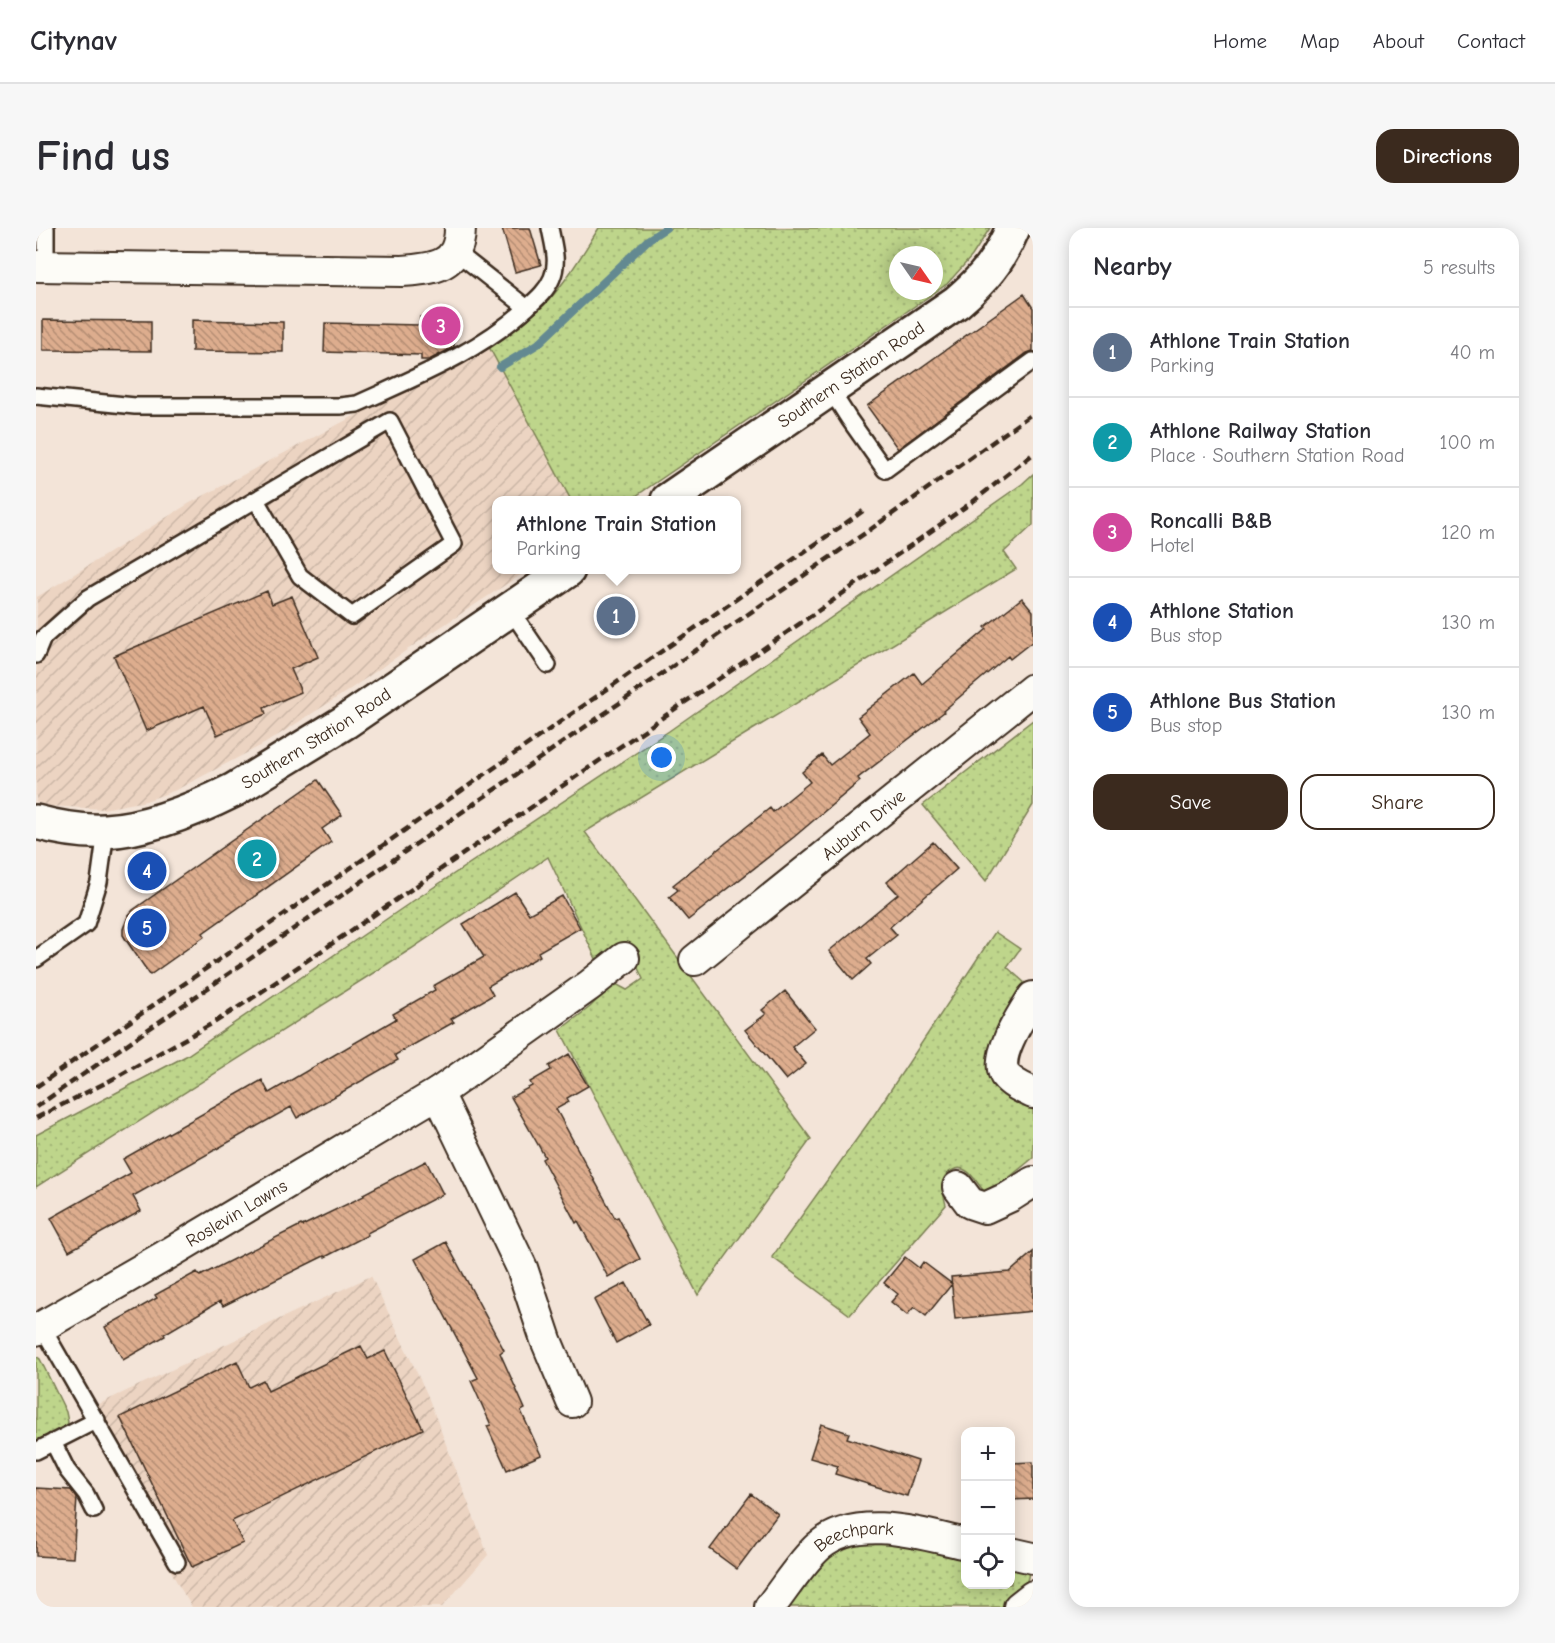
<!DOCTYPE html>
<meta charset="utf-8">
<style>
:root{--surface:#fff;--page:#f7f7f7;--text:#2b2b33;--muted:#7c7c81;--line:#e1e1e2;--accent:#3b2a1e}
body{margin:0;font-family:"Comic Neue",sans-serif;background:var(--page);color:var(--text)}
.controls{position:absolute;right:18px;bottom:18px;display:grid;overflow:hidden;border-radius:12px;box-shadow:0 3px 15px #0003}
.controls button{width:54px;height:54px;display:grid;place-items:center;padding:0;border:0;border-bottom:2px solid var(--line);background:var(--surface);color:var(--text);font:30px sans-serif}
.compass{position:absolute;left:853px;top:18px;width:54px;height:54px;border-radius:50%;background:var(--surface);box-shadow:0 3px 15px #0003;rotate:124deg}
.you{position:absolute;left:626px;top:530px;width:21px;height:21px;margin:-15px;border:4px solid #fff;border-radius:50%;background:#1a73e8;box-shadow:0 0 0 9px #1a73e833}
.badge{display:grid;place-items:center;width:39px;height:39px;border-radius:50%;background:var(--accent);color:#fff;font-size:20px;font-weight:700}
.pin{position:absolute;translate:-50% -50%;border:3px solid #fff;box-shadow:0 2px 6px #0006}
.popup{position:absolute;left:456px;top:268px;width:249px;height:78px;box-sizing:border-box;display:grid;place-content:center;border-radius:12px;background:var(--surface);filter:drop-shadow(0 2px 4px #0005);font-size:20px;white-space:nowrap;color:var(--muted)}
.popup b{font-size:22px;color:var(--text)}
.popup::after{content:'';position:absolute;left:50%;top:100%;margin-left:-12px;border:12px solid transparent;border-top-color:var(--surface)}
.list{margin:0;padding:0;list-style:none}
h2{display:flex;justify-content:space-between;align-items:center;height:78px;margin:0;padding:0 24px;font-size:26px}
h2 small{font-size:20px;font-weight:400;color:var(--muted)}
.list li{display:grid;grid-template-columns:39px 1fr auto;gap:18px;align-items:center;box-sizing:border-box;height:90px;padding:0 24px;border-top:2px solid var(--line)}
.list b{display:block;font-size:22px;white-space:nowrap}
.list p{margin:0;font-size:20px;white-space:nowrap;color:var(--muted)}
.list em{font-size:20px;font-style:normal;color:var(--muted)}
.actions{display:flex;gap:12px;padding:18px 24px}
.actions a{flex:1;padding:14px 0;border:2px solid var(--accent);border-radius:18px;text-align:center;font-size:21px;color:var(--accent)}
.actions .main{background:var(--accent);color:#fff}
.icon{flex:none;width:33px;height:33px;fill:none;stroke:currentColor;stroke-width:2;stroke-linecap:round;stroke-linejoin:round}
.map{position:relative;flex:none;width:997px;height:1379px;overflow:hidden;border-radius:18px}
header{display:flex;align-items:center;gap:36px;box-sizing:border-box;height:84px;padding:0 30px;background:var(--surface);border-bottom:2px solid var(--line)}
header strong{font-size:28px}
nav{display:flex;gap:33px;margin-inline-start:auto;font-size:21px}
.intro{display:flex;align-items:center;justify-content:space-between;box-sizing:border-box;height:144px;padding:0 36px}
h1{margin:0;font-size:42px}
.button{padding:15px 27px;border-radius:18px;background:var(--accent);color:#fff;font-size:21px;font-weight:700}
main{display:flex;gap:36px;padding:0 36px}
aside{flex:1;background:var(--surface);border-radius:18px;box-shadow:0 3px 15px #0003}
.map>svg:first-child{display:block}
</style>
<header>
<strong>Citynav</strong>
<nav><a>Home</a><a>Map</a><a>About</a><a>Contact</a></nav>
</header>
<div class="intro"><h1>Find us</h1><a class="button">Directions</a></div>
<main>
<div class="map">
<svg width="997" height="1379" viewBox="0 0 997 1379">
<defs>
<pattern id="industrial-furrows" width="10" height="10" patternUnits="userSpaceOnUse" patternTransform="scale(1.5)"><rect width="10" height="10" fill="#ecd4c2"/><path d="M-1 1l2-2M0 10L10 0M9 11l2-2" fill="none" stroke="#cbb6a6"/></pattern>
<pattern id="grass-dots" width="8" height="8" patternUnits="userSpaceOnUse" patternTransform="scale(1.5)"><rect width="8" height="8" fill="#bed58b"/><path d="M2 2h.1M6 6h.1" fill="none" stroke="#a4b778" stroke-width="1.8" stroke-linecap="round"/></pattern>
<pattern id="building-back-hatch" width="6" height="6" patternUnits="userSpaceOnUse" patternTransform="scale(1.5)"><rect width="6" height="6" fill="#ddad8e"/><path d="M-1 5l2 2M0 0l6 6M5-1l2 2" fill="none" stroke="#b48d73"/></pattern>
</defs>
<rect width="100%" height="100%" fill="#f3e4d8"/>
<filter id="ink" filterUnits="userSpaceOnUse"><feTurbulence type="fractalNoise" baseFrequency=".0167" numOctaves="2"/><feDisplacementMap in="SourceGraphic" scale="12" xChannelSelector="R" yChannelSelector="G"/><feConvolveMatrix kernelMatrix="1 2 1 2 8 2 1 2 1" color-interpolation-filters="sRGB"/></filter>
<g filter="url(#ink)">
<path fill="url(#industrial-furrows)" d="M 452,117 L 535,272 L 460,272 L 460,342 L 492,342 L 394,406 L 310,464 L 228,516 L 140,562 L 110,573 L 67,581 L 14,578 L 0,574 L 1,369 L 154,275 Z
M 335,1048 L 391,1166 L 452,1327 L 406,1379 L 156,1379 L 143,1358 L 59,1202 L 63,1176 Z"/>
<path fill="url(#grass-dots)" stroke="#7c8054" stroke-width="1.5" fill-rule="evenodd" d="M 563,0 L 954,0 L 936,28 L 911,56 L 594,272 L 535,272 L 452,117 C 471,104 497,90 512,73 C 532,51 547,25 563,0 ZM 862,27 L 898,27 L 898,63 L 862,63 Z
M 997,246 L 997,297 L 968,324 L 980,341 L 549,604 L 775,911 L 662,1067 L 524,802 L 554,779 L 573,760 L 580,756 L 591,762 L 607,751 L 590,714 L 561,733 L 512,629 L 375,721 L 0,959 L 0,907 L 150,828 L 374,675 L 633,503 L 986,256 Z
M 997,492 L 997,577 L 950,653 L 887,577 Z
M 959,704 L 984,721 L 971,739 L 991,757 C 988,762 985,769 981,774 C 970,786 962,789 960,806 L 997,875 L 997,930 L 958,962 L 948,963 C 942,957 937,946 929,942 C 924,939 920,940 915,943 C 902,950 907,965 910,977 L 814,1087 L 736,1029 L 838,887 Z
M 0,1128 L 4,1131 L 30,1184 L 32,1194 L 30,1200 L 0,1213 Z
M 831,1309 L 929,1325 L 930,1356 L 975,1356 L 975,1334 L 992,1340 C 996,1358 977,1369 966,1379 L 749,1379 L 788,1328 Z"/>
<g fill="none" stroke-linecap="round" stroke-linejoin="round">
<path stroke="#638991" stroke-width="8" d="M 464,139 L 502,116 L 613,11 L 630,0"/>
</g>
<path fill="url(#building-back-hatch)" stroke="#3b2a1e" stroke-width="1.5" d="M 466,0 L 494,0 L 505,37 L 479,44 Z
M 988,66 L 997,80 L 997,123 L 991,125 L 862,221 L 831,178 Z
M 417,88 L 418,119 L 393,132 L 385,132 L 385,127 L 288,124 L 289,95 L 384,97 L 384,89 Z
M 7,92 L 115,93 L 115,123 L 7,122 Z
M 156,92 L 247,94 L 247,124 L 156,123 Z
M 231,363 L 236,376 L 256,368 L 282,429 L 255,441 L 265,464 L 228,480 L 230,486 L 181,507 L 168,478 L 110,503 L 78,428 Z
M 986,370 L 997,383 L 997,413 L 974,431 L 972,428 L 907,483 L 908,484 L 822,550 L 824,553 L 758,609 L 652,692 L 633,669 L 642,662 L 637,657 L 734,580 L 737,584 L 774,554 L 766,544 L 786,527 L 794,537 L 834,505 L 822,489 L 878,445 L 886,456 L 951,401 L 949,399 Z
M 282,552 L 306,587 L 286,601 L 295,614 L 167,705 L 169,708 L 114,747 L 90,712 L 87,707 L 87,701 L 92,688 L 97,682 Z
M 897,614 L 921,641 L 854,699 L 861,707 L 831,731 L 835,736 L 817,752 L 793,723 L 862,666 L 851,654 Z
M 479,664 L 493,686 L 526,668 L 544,700 L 502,724 L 504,728 L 452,758 L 457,767 L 415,791 L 418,794 L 359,827 L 362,832 L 261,890 L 255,879 L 97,968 L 105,983 L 33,1023 L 15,990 L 95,945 L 87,931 L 226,852 L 233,865 L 360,791 L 357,786 L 399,762 L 397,758 L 448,729 L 427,696 Z
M 749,763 L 779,800 L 756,819 L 770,836 L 750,852 L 709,802 L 730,786 L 726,782 Z
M 533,826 L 552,858 L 531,870 L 533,874 L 520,881 L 579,990 L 582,989 L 604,1031 L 572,1049 L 542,993 L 540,995 L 506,931 L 509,929 L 475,869 L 496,858 L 494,854 L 515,842 L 513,838 Z
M 390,933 L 407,966 L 331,1005 L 332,1007 L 289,1029 L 288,1028 L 187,1078 L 184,1073 L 128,1106 L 129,1108 L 87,1132 L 69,1099 L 121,1070 L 119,1067 L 161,1044 L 164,1048 L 265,997 L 266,998 L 328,968 L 327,966 Z
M 410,1014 L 468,1122 L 464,1125 L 489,1181 L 485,1183 L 505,1227 L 471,1242 L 451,1198 L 455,1197 L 435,1153 L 442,1150 L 379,1031 Z
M 997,1024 L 997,1083 L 919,1091 L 915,1049 L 974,1044 Z
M 869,1029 L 883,1040 L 887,1034 L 916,1056 L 890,1088 L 878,1079 L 871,1087 L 855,1074 L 862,1066 L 848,1055 Z
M 590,1055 L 613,1097 L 580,1115 L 558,1072 Z
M 325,1118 L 332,1131 L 349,1123 L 387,1201 L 196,1293 L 207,1315 L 156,1339 L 84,1189 L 201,1133 L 213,1159 L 227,1152 L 232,1163 Z
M 785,1196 L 813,1205 L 811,1210 L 882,1233 L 871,1268 L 799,1246 L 802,1238 L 774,1230 Z
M 997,1234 L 997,1271 L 975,1272 L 975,1235 Z
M 0,1260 L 35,1262 L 41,1270 L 37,1330 L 0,1328 Z
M 715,1266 L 742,1286 L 701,1341 L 674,1321 Z"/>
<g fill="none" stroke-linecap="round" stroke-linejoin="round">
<g stroke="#3b2a1e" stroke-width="20">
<path id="lane" d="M 419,23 L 491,80
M 10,38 L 10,0
M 794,161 L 813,191 L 849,242 L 997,133
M 0,168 L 99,178 L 304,178 L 321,176 C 380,149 444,124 493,78 C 502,70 511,62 516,50 C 523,34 517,16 514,0
M 474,381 L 512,437
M 0,427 L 7,410 L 52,370 L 354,193 L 418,316 L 316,388 L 264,348 L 220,272
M 0,731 L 50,696 L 63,654 L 70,603
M 6,1099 L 141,1334
M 17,1214 L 31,1242 L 50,1266 L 58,1282
M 0,1223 L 61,1192"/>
</g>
<g stroke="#3b2a1e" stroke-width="34">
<g id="street">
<path d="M 0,38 L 366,43 C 397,41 424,39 424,0"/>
<path id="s1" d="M 659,732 L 997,461"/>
<path d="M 997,769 C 987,785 958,828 969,847 C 976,856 987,860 997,865"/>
<path d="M 402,865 L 554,757 L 588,730"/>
<path d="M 922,959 L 934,975 L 949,980 L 975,968 L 997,954"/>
<path id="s2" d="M 0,1102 L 127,1029 L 402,865 L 486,1040 L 510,1112 L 536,1174"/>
<path d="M 975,1325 L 997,1330"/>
<path id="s3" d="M 734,1379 C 749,1360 765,1334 783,1318 C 822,1285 885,1306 930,1316"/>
<path d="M 983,1379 L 997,1368"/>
</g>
</g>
<g stroke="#3b2a1e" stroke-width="38">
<g id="secondary">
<path id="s4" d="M 632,272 L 921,74 C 948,51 963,33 977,0"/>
<path id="s5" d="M 0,594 C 22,600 47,604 69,603 C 112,601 160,581 198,562 L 309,494 L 532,342"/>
</g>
</g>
<use href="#lane" stroke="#fdfcf7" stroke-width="15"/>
<use href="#street" stroke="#fdfcf7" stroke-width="30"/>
<use href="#secondary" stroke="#fdfcf7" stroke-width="33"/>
<path stroke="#3b2a1e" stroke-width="4.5" stroke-dasharray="9 4.5" stroke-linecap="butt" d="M 0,859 L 827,283
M 0,879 L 835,301 L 997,185
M 0,890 L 75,852 L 179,794 L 215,771 L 772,390 L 939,272 L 997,226"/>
</g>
</g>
<g text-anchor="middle" stroke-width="4.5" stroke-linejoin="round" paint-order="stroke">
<g font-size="18" fill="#3b2a1e" stroke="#fdfcf7">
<text dy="6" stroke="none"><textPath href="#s4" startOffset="222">Southern Station Road</textPath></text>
<text dy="6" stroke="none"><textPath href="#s5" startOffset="303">Southern Station Road</textPath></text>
<text dy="6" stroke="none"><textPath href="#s1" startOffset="216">Auburn Drive</textPath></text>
<text dy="6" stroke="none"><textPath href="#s2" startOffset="232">Roslevin Lawns</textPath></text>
<text dy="6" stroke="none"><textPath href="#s3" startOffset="116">Beechpark</textPath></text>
</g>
</g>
</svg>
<div class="controls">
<button>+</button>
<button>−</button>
<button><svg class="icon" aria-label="locate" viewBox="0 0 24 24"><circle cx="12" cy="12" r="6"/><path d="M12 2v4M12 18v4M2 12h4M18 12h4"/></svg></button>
</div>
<svg class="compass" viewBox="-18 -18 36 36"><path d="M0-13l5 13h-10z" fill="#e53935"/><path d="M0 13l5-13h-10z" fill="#7c7c81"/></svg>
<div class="you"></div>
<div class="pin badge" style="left:580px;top:388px;background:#5c6f8a">1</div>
<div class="popup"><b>Athlone Train Station</b>Parking</div>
<div class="pin badge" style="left:221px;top:631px;background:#0f9aa8">2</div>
<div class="pin badge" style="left:405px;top:98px;background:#d1479c">3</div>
<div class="pin badge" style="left:111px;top:643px;background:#1a4fb4">4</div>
<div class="pin badge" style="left:111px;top:700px;background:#1a4fb4">5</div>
</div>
<aside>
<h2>Nearby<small>5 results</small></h2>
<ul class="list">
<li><span class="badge" style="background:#5c6f8a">1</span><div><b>Athlone Train Station</b><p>Parking</p></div><em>40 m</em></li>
<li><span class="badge" style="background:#0f9aa8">2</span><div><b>Athlone Railway Station</b><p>Place · Southern Station Road</p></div><em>100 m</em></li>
<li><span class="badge" style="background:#d1479c">3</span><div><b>Roncalli B&amp;B</b><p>Hotel</p></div><em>120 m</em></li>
<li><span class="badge" style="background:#1a4fb4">4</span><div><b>Athlone Station</b><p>Bus stop</p></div><em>130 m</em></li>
<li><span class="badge" style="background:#1a4fb4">5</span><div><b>Athlone Bus Station</b><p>Bus stop</p></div><em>130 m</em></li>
</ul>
<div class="actions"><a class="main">Save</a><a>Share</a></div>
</aside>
</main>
